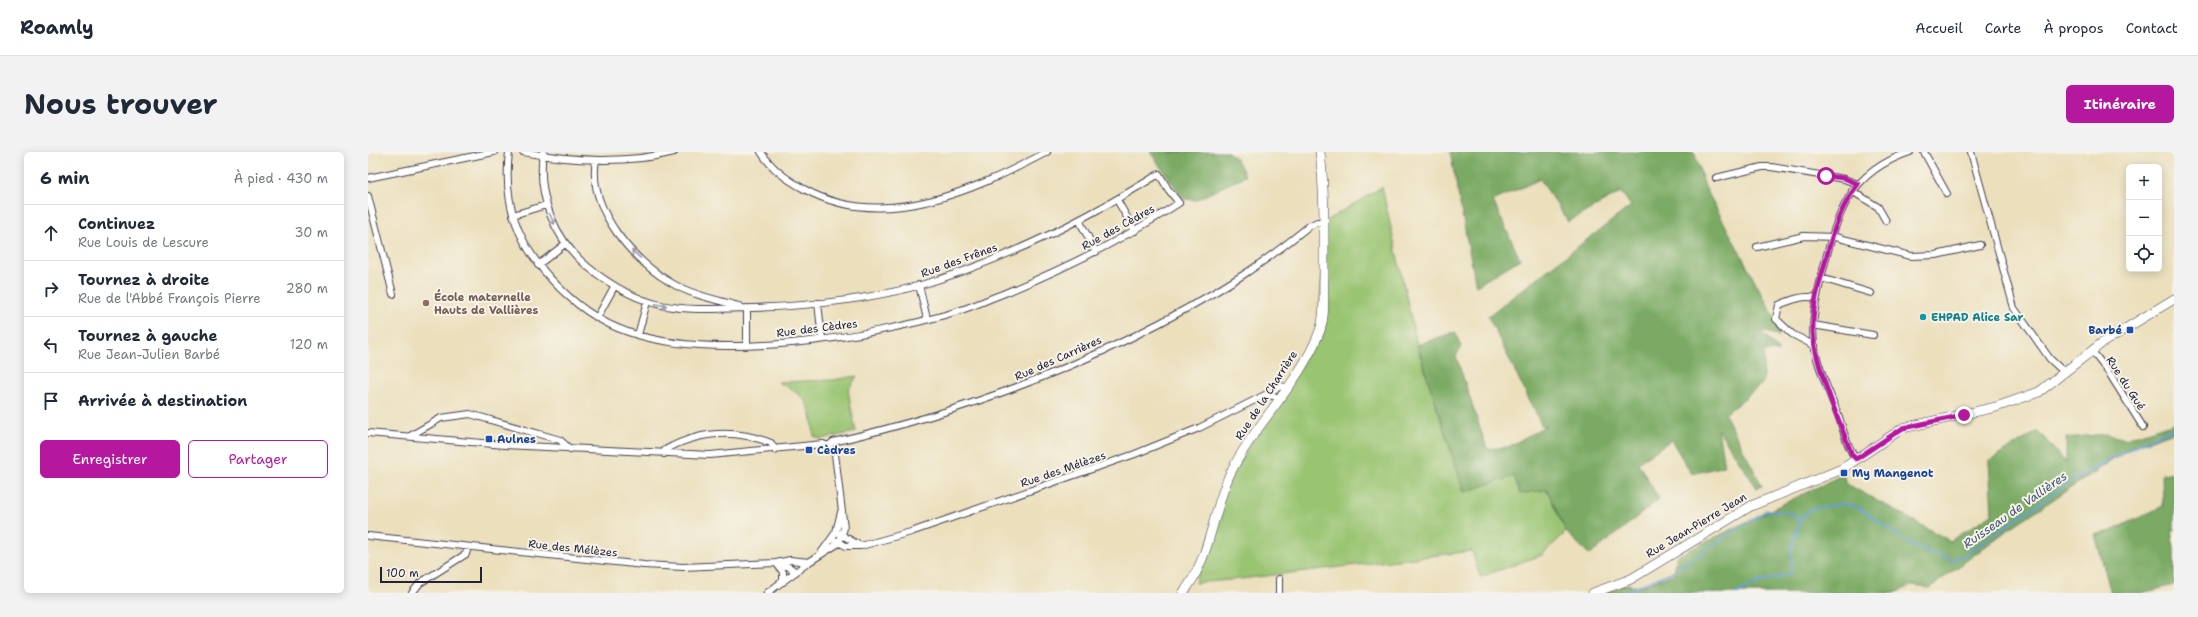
<!DOCTYPE html>
<html lang="fr">
<meta charset="utf-8">
<style>
:root{--surface:#fff;--page:#f2f2f3;--text:#1f2937;--muted:#747a83;--line:#e0e1e3;--accent:#b5179e}
body{margin:0;font-family:"Shantell Sans",sans-serif;background:var(--page);color:var(--text)}
.controls{position:absolute;right:12px;top:12px;display:grid;overflow:hidden;border-radius:6px;box-shadow:0 2px 10px #0003}
.controls button{width:36px;height:36px;display:grid;place-items:center;padding:0;border:0;border-bottom:1px solid var(--line);background:var(--surface);color:var(--text);font:20px sans-serif}
.scale{position:absolute;left:12px;bottom:10px;width:102px;box-sizing:border-box;padding-left:4px;border:2px solid #22223b;border-top:0;font-size:11px;line-height:14px;white-space:nowrap;color:#22223b;-webkit-text-stroke:3px #f7f3e8;paint-order:stroke}
.stop{position:absolute;width:12px;height:12px;margin:-9px;border:3px solid #b5179e;border-radius:50%;background:#fff}
.stop.end{background:#b5179e;border-color:#fff;box-shadow:0 1px 4px #0008}
.list{margin:0;padding:0;list-style:none}
h2{display:flex;justify-content:space-between;align-items:center;height:52px;margin:0;padding:0 16px;font-size:17px}
h2 small{font-size:13px;font-weight:400;color:var(--muted)}
.list li{display:grid;grid-template-columns:26px 1fr auto;gap:12px;align-items:center;box-sizing:border-box;height:56px;padding:0 16px;border-top:1px solid var(--line)}
.list b{display:block;font-size:15px;white-space:nowrap}
.list p{margin:0;font-size:13px;white-space:nowrap;color:var(--muted)}
.list em{font-size:13px;font-style:normal;color:var(--muted)}
.actions{display:flex;gap:8px;padding:12px 16px}
.actions a{flex:1;padding:9px 0;border:1px solid var(--accent);border-radius:6px;text-align:center;font-size:14px;color:var(--accent)}
.actions .main{background:var(--accent);color:#fff}
.icon{flex:none;width:22px;height:22px;fill:none;stroke:currentColor;stroke-width:2;stroke-linecap:round;stroke-linejoin:round}
.map{position:relative;flex:none;width:1806px;height:441px;overflow:hidden;border-radius:6px}
header{display:flex;align-items:center;gap:24px;box-sizing:border-box;height:56px;padding:0 20px;background:var(--surface);border-bottom:1px solid var(--line)}
header strong{font-size:19px}
nav{display:flex;gap:22px;margin-inline-start:auto;font-size:14px}
.intro{display:flex;align-items:center;justify-content:space-between;box-sizing:border-box;height:96px;padding:0 24px}
h1{margin:0;font-size:28px}
.button{padding:10px 18px;border-radius:6px;background:var(--accent);color:#fff;font-size:14px;font-weight:700}
main{display:flex;gap:24px;padding:0 24px}
aside{flex:1;background:var(--surface);border-radius:6px;box-shadow:0 2px 10px #0003}
.map>svg:first-child{display:block}
</style>
<header>
<strong>Roamly</strong>
<nav><a>Accueil</a><a>Carte</a><a>À propos</a><a>Contact</a></nav>
</header>
<div class="intro"><h1>Nous trouver</h1><a class="button">Itinéraire</a></div>
<main>
<aside>
<h2>6 min<small>À pied · 430 m</small></h2>
<ul class="list">
<li><svg class="icon" aria-label="ahead" viewBox="0 0 24 24"><path d="M12 20V5M6 11l6-6 6 6"/></svg><div><b>Continuez</b><p>Rue Louis de Lescure</p></div><em>30 m</em></li>
<li><svg class="icon" aria-label="right" viewBox="0 0 24 24"><path d="M7 20v-9h11M14 6l5 5-5 5"/></svg><div><b>Tournez à droite</b><p>Rue de l'Abbé François Pierre</p></div><em>280 m</em></li>
<li><svg class="icon" aria-label="left" viewBox="0 0 24 24"><path d="M17 20v-9H6M10 6l-5 5 5 5"/></svg><div><b>Tournez à gauche</b><p>Rue Jean-Julien Barbé</p></div><em>120 m</em></li>
<li><svg class="icon" aria-label="arrive" viewBox="0 0 24 24"><path d="M6 21V4h12l-3 4 3 4H6"/></svg><div><b>Arrivée à destination</b></div></li>
</ul>
<div class="actions"><a class="main">Enregistrer</a><a>Partager</a></div>
</aside>
<div class="map">
<svg width="1806" height="441" viewBox="0 0 1806 441">
<rect width="100%" height="100%" fill="#f7f3e8"/>
<filter id="ink" filterUnits="userSpaceOnUse"><feTurbulence type="fractalNoise" baseFrequency=".025" numOctaves="2"/><feDisplacementMap in="SourceGraphic" scale="8" xChannelSelector="R" yChannelSelector="G"/><feConvolveMatrix kernelMatrix="1 2 1 2 8 2 1 2 1" color-interpolation-filters="sRGB"/></filter>
<filter id="wash" filterUnits="userSpaceOnUse"><feTurbulence type="fractalNoise" baseFrequency=".012" numOctaves="4" result="noise"/><feDisplacementMap in="SourceGraphic" scale="16" xChannelSelector="R" yChannelSelector="G"/><feGaussianBlur stdDeviation="0.9" result="paint"/><feColorMatrix in="noise" values="0 0 0 0 0 0 0 0 0 0 0 0 0 0 0 0 0 1.4 0 .05"/><feComposite in="paint" operator="in"/></filter>
<g filter="url(#wash)">
<rect width="100%" height="100%" fill="#ebdfbc"/>
<path fill="#99c471" stroke="#5e7356" d="M 1014,35 L 1049,193 L 1096,340 L 1146,324 L 1179,338 L 1198,380 L 1174,403 L 1112,425 L 1104,399 L 873,427 L 827,431 L 858,332 L 951,182 L 956,70 Z
M 489,224 L 480,238 L 488,280 L 452,287 L 446,284 C 443,251 439,245 410,230 L 464,228 Z"/>
<path fill="#7aaa63" stroke="#4e664f" d="M 782,0 L 860,0 L 870,9 L 877,24 L 828,48 L 816,47 Z
M 1082,0 L 1326,0 L 1337,35 L 1411,174 L 1411,184 L 1392,178 L 1411,199 L 1396,200 L 1395,231 L 1357,262 L 1394,334 L 1389,336 L 1350,277 L 1356,314 L 1324,322 L 1303,288 L 1270,311 L 1291,347 L 1222,403 L 1198,380 L 1179,338 L 1152,342 L 1146,324 L 1096,340 L 1049,193 L 1087,180 L 1093,195 L 1088,204 L 1119,297 L 1140,295 L 1179,273 L 1174,274 L 1120,164 L 1263,54 L 1253,40 L 1200,70 L 1172,27 L 1125,49 L 1152,107 L 1108,134 Z
M 1806,271 L 1806,280 L 1766,294 L 1642,376 L 1562,436 L 1545,433 L 1526,441 L 1237,441 L 1259,432 L 1272,435 L 1306,422 L 1309,404 L 1476,322 L 1479,332 L 1582,389 L 1624,362 L 1621,309 L 1670,279 L 1698,311 L 1698,286 L 1738,282 L 1757,287 Z
M 1806,320 L 1806,378 L 1803,379 L 1806,396 L 1806,433 L 1773,441 L 1743,441 L 1727,383 L 1743,379 L 1795,354 L 1794,322 Z"/>
<g fill="none" stroke-linecap="round" stroke-linejoin="round">
<path stroke="#679ed5" stroke-width="2" d="M 1254,441 L 1304,420 L 1399,358 L 1418,360 L 1433,366
M 1369,441 L 1392,430 L 1418,423 L 1424,418 L 1423,398 L 1433,366 L 1442,357 L 1474,352 L 1486,354 L 1496,359 L 1545,394 L 1585,408 L 1597,403 L 1706,327 L 1778,288 L 1806,276"/>
</g>
</g>
<g filter="url(#ink)">
<g fill="none" stroke-linecap="round" stroke-linejoin="round">
<g stroke="#403e4e" stroke-width="8">
<path id="street" d="M 141,0 C 135,51 149,90 183,127 C 204,150 230,170 260,180 C 345,210 502,186 587,160 C 604,155 621,147 637,141 C 698,116 756,87 811,51 L 800,37 L 791,22 C 717,68 637,108 553,133 C 499,148 440,154 384,156 C 314,158 278,162 220,115 C 186,87 169,44 175,0
M 155,0 C 203,9 259,12 306,0
M 393,0 C 404,17 418,27 436,37 C 515,81 607,38 679,0
M 1556,0 L 1579,42
M 1603,0 L 1646,156 L 1682,207 L 1697,221
M 228,8 C 219,57 266,111 307,133 C 327,144 350,148 371,154
M 0,26 L 126,0
M 1348,26 L 1394,15 L 1403,15 L 1476,27 L 1490,32
M 1484,39 L 1510,55 L 1518,69
M 0,44 L 25,142
M 749,48 L 767,79
M 145,63 L 178,53
M 711,68 L 728,100
M 1389,95 L 1436,84 L 1467,85 L 1543,104 L 1568,103 L 1612,93
M 170,113 L 197,92
M 1453,126 L 1503,141
M 551,133 L 559,167
M 450,151 L 454,187
M 379,156 L 379,192
M 229,166 L 246,135
M 1445,173 L 1505,183
M 270,183 L 279,150
M 1447,194 L 1424,182 L 1408,167 L 1411,153 C 1423,148 1435,143 1448,146
M 1724,199 L 1741,221 L 1775,275
M 912,248 L 906,244 L 897,243 L 913,234 L 920,236
M 0,281 L 137,293 L 342,303 L 455,292 L 460,294 L 467,302 L 476,376 L 471,391 L 441,410 L 399,441
M 42,284 L 73,266 L 102,262 L 192,288 L 202,297
M 460,294 L 465,290 C 609,257 750,202 875,123 C 898,108 920,91 941,74 L 949,70 L 956,70
M 296,302 L 297,298 C 331,279 367,277 403,291 L 407,298
M 1488,307 C 1479,295 1475,277 1470,262 C 1461,240 1450,216 1446,193 C 1443,166 1449,143 1455,118 C 1469,62 1481,20 1542,0
M 472,382 L 491,393
M 0,384 L 276,413 L 315,415 L 408,411 L 422,408 L 441,410
M 465,387 L 478,394 L 493,394 L 543,380 L 767,302 L 831,276 L 897,243
M 453,401 L 468,380 L 473,360
M 410,411 L 421,415 L 428,420
M 409,412 L 415,420 L 415,430
M 911,427 L 911,441
M 44,441 L 52,431 L 98,402 L 100,395"/>
</g>
<g stroke="#403e4e" stroke-width="10">
<path id="secondary" d="M 815,441 C 842,408 844,362 861,324 C 885,273 931,233 951,181 C 958,164 955,142 956,124 C 956,82 957,41 952,0
M 1225,441 L 1263,427 L 1383,354 L 1474,317 L 1535,276 L 1628,255 L 1671,240 L 1734,191 L 1806,147"/>
</g>
<use href="#street" stroke="#fff" stroke-width="6"/>
<use href="#secondary" stroke="#fff" stroke-width="9"/>
</g>
<defs><path id="oneway-shaft" d="M-6 0H5M1.5-3L5.5 0L1.5 3" fill="none" stroke-width="1.6" stroke-linecap="round" stroke-linejoin="round"/></defs>
<g stroke="#9c9ca7">
<use href="#oneway-shaft" transform="translate(184 67) rotate(65)"/>
<use href="#oneway-shaft" transform="translate(268 102) rotate(-137)"/>
<use href="#oneway-shaft" transform="translate(293 153) rotate(11)"/>
</g>
</g>
<g fill="none" stroke-linecap="round" stroke-linejoin="round" filter="url(#ink)">
<path stroke="#b5179e" stroke-width="5" d="M 1458,24 L 1476,26 L 1490,32 C 1472,56 1465,79 1458,107 C 1452,129 1445,150 1445,173 C 1444,209 1471,267 1484,303 L 1488,307 L 1535,276 L 1596,263"/>
</g>
<circle fill="#8d6e63" stroke="#f7f3e8" stroke-width="1.5" cx="58" cy="151" r="4"/>
<circle fill="#0f9aa8" stroke="#f7f3e8" stroke-width="1.5" cx="1555" cy="165" r="4"/>
<g fill="#1a4fb4" stroke="#f7f3e8" stroke-width="1.5">
<rect x="1758" y="174" width="8" height="8" rx="2"/>
<rect x="117" y="283" width="8" height="8" rx="2"/>
<rect x="437" y="294" width="8" height="8" rx="2"/>
<rect x="1472" y="317" width="8" height="8" rx="2"/>
</g>
<g text-anchor="middle" stroke-width="4" stroke-linejoin="round" paint-order="stroke">
<g font-size="11" fill="#22223b" stroke="#f7f3e8">
<text transform="translate(750 75) rotate(-29)" y="4">Rue des Cèdres</text>
<text transform="translate(591 108) rotate(-20)" y="4">Rue des Frênes</text>
<text transform="translate(449 176) rotate(-7)" y="4">Rue des Cèdres</text>
<text transform="translate(690 206) rotate(-24)" y="4">Rue des Carrières</text>
<text transform="translate(1758 231) rotate(57)" y="4">Rue du Gué</text>
<text transform="translate(898 243) rotate(-57)" y="4">Rue de la Charrière</text>
<text transform="translate(695 317) rotate(-19)" y="4">Rue des Mélèzes</text>
<text transform="translate(1328 373) rotate(-31)" y="4">Rue Jean-Pierre Jean</text>
<text transform="translate(205 396) rotate(6)" y="4">Rue des Mélèzes</text>
</g>
<g font-size="11" font-weight="bold" fill="#785e54" stroke="#f7f3e8" text-anchor="start">
<text x="66" y="149">École maternelle<tspan x="66" dy="13">Hauts de Vallières</tspan></text>
</g>
<g font-size="11" font-weight="bold" fill="#0d838f" stroke="#f7f3e8" text-anchor="start">
<text x="1563" y="169">EHPAD Alice Sar</text>
</g>
<g font-size="11" font-weight="bold" fill="#164399" stroke="#f7f3e8" text-anchor="start">
<text x="1754" y="182" text-anchor="end">Barbé</text>
<text x="129" y="291">Aulnes</text>
<text x="449" y="302">Cèdres</text>
<text x="1484" y="325">My Mangenot</text>
</g>
<g font-size="12" font-style="italic" fill="#3e5479" stroke="#f7f3e8">
<text transform="translate(1647 358) rotate(-35)" y="4">Ruisseau de Vallières</text>
</g>
</g>
</svg>
<div class="controls">
<button>+</button>
<button>−</button>
<button><svg class="icon" aria-label="locate" viewBox="0 0 24 24"><circle cx="12" cy="12" r="6"/><path d="M12 2v4M12 18v4M2 12h4M18 12h4"/></svg></button>
</div>
<div class="scale">100 m</div>
<div class="stop" style="left:1458px;top:24px"></div>
<div class="stop end" style="left:1596px;top:263px"></div>
</div>
</main>
